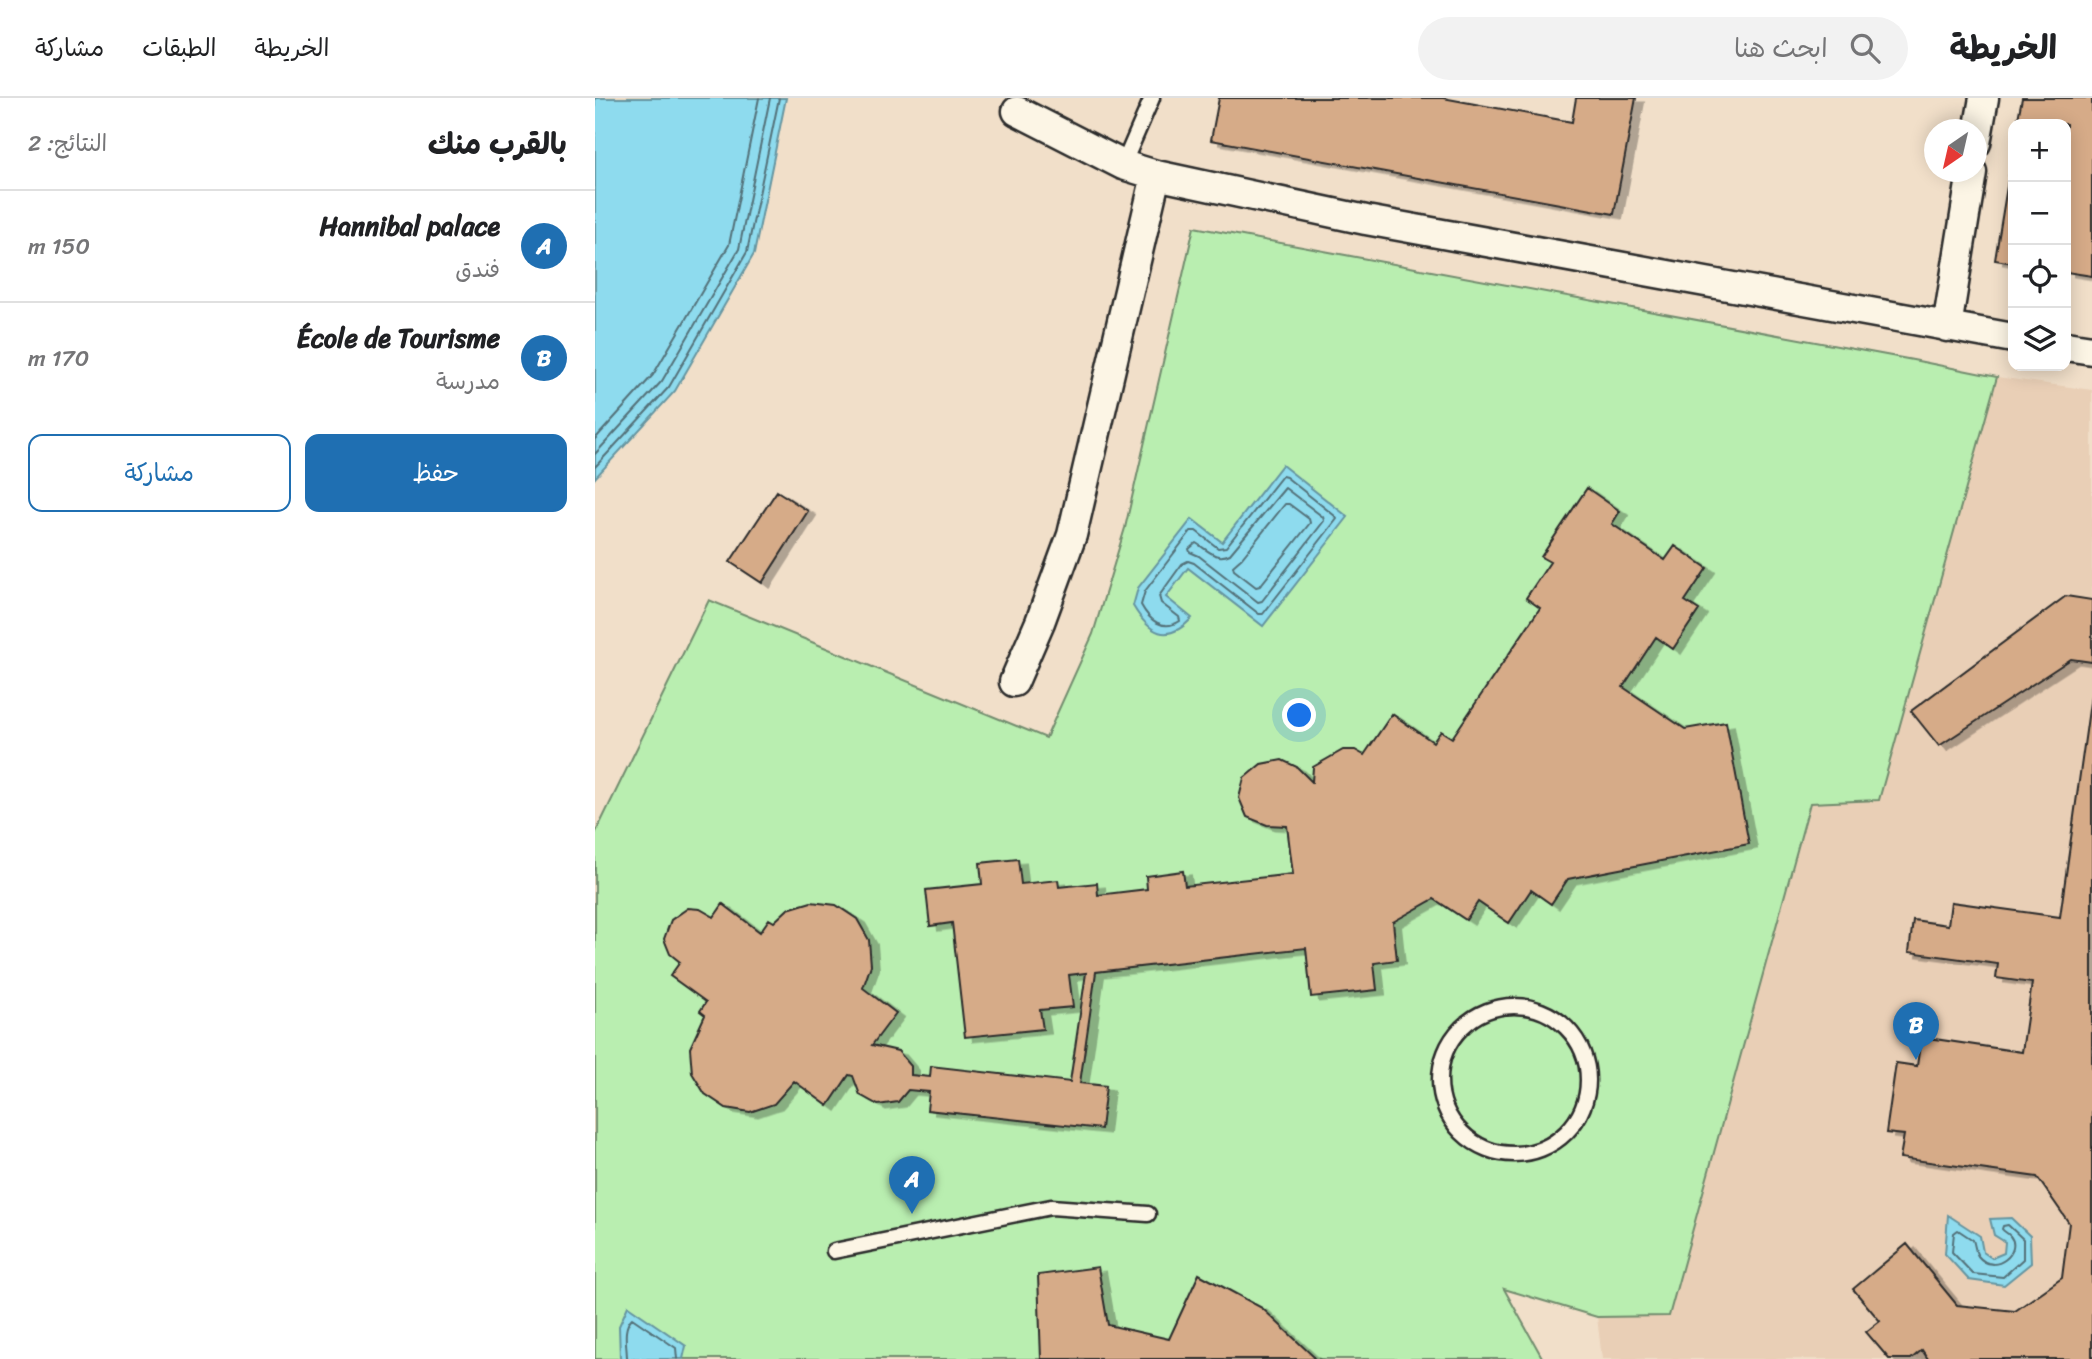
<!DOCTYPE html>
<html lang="ar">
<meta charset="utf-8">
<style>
:root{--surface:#fff;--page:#f2f2f2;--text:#202124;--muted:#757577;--line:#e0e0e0;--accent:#1f6fb2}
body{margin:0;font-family:Sriracha,"Playpen Sans Arabic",sans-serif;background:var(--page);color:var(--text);direction:rtl}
.controls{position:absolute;right:21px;top:21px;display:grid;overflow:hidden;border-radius:14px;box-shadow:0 4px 18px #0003}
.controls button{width:63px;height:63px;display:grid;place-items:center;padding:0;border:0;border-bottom:2px solid var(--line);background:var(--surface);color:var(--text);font:35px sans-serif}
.compass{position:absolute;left:1329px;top:21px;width:63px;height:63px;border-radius:50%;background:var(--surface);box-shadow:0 4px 18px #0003;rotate:214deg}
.you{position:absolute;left:705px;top:618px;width:24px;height:24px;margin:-18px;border:5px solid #fff;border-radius:50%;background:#1a73e8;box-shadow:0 0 0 10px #1a73e833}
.badge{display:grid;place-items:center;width:46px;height:46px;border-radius:50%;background:var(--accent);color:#fff;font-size:23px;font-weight:700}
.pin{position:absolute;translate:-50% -58px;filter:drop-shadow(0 2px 4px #0008)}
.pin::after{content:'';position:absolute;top:37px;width:24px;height:21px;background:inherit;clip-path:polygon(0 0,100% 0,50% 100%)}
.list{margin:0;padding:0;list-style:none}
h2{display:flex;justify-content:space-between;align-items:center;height:91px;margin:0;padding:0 28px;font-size:30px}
h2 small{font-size:23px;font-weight:400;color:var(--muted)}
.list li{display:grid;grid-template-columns:46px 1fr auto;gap:21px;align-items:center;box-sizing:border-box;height:112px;padding:0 28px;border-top:2px solid var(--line)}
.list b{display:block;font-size:26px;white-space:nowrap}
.list p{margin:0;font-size:23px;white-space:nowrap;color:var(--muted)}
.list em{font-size:23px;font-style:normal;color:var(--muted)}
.actions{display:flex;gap:14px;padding:21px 28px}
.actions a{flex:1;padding:16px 0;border:2px solid var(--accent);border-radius:14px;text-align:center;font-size:24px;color:var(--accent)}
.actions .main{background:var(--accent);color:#fff}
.icon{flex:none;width:38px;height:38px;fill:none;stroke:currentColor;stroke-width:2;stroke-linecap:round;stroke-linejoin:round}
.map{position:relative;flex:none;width:1497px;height:1261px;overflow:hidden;direction:ltr}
header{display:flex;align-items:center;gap:42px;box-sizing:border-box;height:98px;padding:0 35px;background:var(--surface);border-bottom:2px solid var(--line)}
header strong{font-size:33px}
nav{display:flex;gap:38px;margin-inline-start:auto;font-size:24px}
.search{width:490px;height:63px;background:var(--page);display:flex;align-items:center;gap:18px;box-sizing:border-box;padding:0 24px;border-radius:38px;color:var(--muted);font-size:26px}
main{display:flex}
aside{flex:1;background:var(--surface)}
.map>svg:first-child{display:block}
</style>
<header>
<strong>الخريطة</strong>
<div class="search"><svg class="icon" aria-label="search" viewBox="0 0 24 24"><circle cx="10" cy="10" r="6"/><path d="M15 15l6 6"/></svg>ابحث هنا</div>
<nav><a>الخريطة</a><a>الطبقات</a><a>مشاركة</a></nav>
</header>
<main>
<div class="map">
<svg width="1497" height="1261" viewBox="0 0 1497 1261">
<defs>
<filter id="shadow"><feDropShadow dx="8" dy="4.5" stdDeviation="0" flood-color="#0004"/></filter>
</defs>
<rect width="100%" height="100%" fill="#f1dfc9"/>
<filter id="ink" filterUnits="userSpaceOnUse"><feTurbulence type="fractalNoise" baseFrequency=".0143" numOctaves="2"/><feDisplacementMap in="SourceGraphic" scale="14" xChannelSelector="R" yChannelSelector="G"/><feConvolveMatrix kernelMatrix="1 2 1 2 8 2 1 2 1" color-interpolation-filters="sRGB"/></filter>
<g filter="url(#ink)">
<path fill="#e9cfb6" d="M 1402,279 L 1497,292 L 1497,1261 L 1007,1261 L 1002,1219 L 1074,1218 L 1215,705 L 1284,702 Z"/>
<path fill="#b9eeb0" stroke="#728c6e" stroke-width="2" d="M 599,129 L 1318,262 L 1402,279 L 1284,702 L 1215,705 L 1074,1218 L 1002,1219 L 909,1191 L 948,1261 L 0,1261 L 0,736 L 114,502 L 451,640 L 498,536 L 530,430 Z"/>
<path fill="#8edbee" stroke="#6695a0" stroke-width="2" d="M 0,0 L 191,0 L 159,156 L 80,293 L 0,380 Z
M 687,367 L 753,419 L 668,528 L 593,470 L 571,499 L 597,520 C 572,547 554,535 538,508 L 543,490 L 597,421 L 627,444 Z
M 1353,1117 L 1385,1138 L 1388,1154 L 1397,1160 L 1409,1155 L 1410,1144 L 1399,1137 L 1395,1121 L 1416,1120 L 1435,1138 L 1436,1165 L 1409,1187 L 1374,1182 L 1350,1156 Z
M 33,1208 L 91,1248 L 88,1261 L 25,1261 L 24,1228 Z"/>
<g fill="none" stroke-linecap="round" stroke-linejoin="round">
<path stroke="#537179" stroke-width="2" d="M 0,341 L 58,277 L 134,147 L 164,0
M 0,356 L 67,283 L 144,151 L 175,0
M 0,369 L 74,289 L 152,154 L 184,0
M 687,378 L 691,379 L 740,418 L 742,421 L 668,516 L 664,516 L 599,465 L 593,463 L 587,466 L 564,498 L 566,505 L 584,519 L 585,523 C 568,534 554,522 546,507 L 550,493 L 596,433 L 601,433 L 623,450 L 631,449 Z
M 690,390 L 728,419 L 729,423 L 667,503 L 663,504 L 604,458 L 595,454 L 594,451 L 601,445 C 613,452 621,463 635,456 Z
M 690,406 L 694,406 L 714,421 L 715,425 L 665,488 L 661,489 L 639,472 L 638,468 L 647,460 Z
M 1413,1127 L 1428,1141 L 1428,1161 L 1408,1179 L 1378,1176 L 1357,1154 L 1359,1135 L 1363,1132 L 1378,1142 C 1380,1147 1380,1154 1383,1158 C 1400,1179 1428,1153 1415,1138 C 1413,1135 1409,1134 1407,1131 L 1408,1128 Z
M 32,1261 C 32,1247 27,1230 37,1220 L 81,1250 L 82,1261"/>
</g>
<path fill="#d6ab88" stroke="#2b2b2b" stroke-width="2" filter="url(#shadow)" d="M 624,0 L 848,0 L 977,24 L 981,0 L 1041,0 L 1019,116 L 616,42 Z
M 1427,0 L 1497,0 L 1497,178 L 1471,174 L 1471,26 L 1422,26 Z
M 1418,52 L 1418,165 L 1400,162 Z
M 992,390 L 1025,413 L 1017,426 L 1070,462 L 1080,448 L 1112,470 L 1090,503 L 1104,512 L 1078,551 L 1061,539 L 1028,589 L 1090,631 L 1131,624 L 1154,746 L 973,781 L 956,806 L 936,792 L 914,825 L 883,804 L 871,822 L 839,801 L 798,824 L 802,862 L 779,865 L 782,892 L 716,899 L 711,850 L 501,874 L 485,985 L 511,988 L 506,1031 L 332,1012 L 334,994 L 313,992 L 303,1004 L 283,1007 L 265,997 L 258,978 L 254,977 L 233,1008 L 199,983 L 179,1006 L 155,1014 L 131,1010 L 110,996 L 97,975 L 95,950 L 110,917 L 105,913 L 111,904 L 75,878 L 85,864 L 75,856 L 69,841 L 76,822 L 93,810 L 105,811 L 119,819 L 128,806 L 165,834 L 174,821 L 179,824 L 193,811 L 216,804 L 241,807 L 262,821 L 274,842 L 276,867 L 268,890 L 301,915 L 277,947 L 303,953 L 316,968 L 316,977 L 335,979 L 336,968 L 475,984 L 491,875 L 474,877 L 478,909 L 445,912 L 448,931 L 370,939 L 357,825 L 335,828 L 331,792 L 387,786 L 385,765 L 423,761 L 426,786 L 463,782 L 464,789 L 502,785 L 503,797 L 552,791 L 551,778 L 588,773 L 590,788 L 698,776 L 692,728 L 672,727 L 652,719 L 644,700 L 649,680 L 666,666 L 687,662 L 702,669 L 717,684 L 718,669 L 748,652 L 760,652 L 769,657 L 797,616 L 838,644 L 846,633 L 857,640 L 945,510 L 931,500 L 955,464 L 946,459 Z
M 182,393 L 213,413 L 167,485 L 135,464 Z
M 1471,498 L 1497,502 L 1497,564 L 1476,561 L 1344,648 L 1316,613 Z
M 1497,590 L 1497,1261 L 1333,1261 L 1327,1252 L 1316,1261 L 1294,1261 L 1271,1234 L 1285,1223 L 1258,1191 L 1312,1146 L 1362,1207 L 1420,1213 L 1467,1180 L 1474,1125 L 1442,1079 L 1305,1060 L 1309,1037 L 1291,1035 L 1301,965 L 1322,968 L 1326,939 L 1427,954 L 1437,885 L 1401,880 L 1403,866 L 1314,854 L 1318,822 L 1353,827 L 1356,804 L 1465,819 Z
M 503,1169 L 513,1227 L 574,1241 L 604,1176 L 667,1210 L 719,1259 L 717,1261 L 446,1261 L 443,1177 Z"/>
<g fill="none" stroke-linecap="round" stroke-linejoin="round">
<g stroke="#2b2b2b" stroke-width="19">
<path id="lane" d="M 528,67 L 557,0
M845 982a74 74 0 1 1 148 0a74 74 0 1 1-148 0Z
M 239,1153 L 456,1109 L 553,1116"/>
</g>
<g stroke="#2b2b2b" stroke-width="33">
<path id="street" d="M 422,13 L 528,67 L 561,77 L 771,122 L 1418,240
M 1381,45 L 1389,0
M 1352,229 L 1377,74
M 1471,248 L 1497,252
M 419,584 L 445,524 L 477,437 L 561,77"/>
</g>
<use href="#lane" stroke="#fcf5e5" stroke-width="14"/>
<use href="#street" stroke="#fcf5e5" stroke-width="28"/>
</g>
</g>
</svg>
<div class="controls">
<button>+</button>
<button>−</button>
<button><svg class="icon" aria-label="locate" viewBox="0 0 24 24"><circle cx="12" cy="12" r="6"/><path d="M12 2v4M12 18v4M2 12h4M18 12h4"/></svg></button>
<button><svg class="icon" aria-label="layers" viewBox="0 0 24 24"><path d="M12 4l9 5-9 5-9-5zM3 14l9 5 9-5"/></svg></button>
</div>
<svg class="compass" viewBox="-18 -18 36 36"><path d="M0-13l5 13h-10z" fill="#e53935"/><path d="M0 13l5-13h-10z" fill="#757577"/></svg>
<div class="you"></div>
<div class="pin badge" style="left:317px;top:1116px">A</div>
<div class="pin badge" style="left:1321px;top:962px">B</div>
</div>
<aside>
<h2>بالقرب منك<small>النتائج: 2</small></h2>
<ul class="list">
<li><span class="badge">A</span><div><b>Hannibal palace</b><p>فندق</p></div><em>150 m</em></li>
<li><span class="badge">B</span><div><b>École de Tourisme</b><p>مدرسة</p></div><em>170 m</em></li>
</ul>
<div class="actions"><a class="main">حفظ</a><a>مشاركة</a></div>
</aside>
</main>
